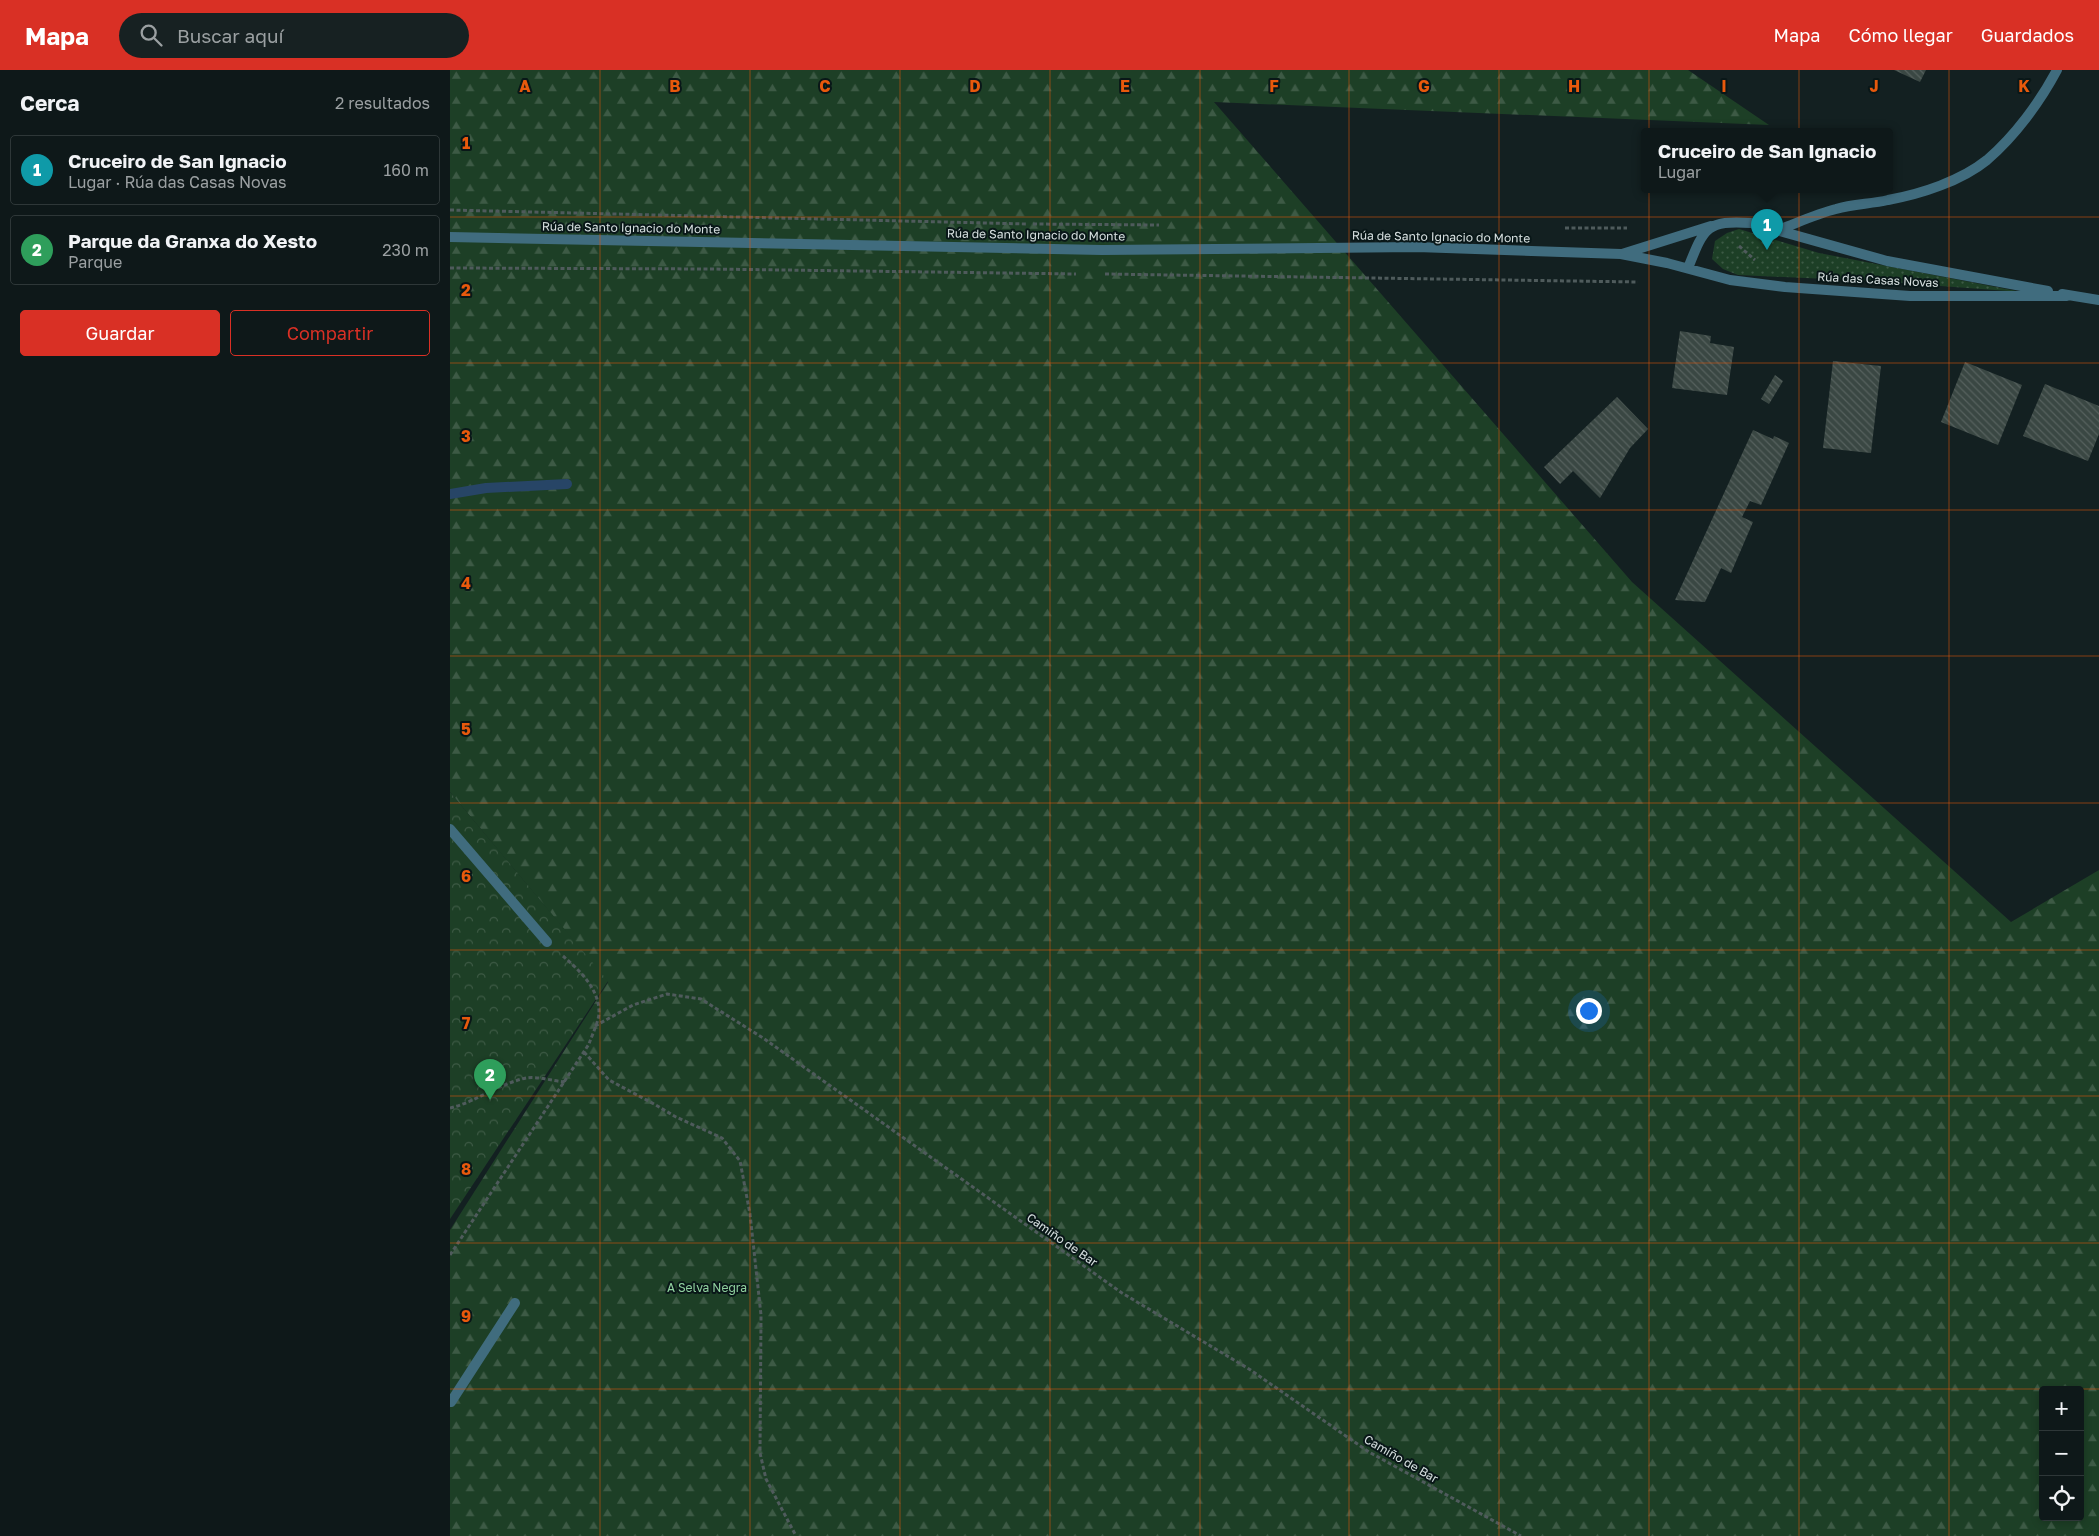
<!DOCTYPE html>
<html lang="es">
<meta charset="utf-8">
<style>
:root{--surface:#0e1819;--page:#172122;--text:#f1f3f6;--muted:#9ba0a2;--line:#2e3738;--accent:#d93025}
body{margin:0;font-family:"Golos Text",sans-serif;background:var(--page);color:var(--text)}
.controls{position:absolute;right:15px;bottom:15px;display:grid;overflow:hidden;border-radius:5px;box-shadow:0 2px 8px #0003}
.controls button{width:45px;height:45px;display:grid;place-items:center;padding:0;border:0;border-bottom:1px solid var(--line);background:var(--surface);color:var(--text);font:25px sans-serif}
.you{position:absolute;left:1138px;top:940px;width:18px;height:18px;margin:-12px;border:4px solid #fff;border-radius:50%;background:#1a73e8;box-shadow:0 0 0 8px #1a73e833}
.badge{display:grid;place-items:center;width:32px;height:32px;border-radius:50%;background:var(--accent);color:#fff;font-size:16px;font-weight:700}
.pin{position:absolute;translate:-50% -41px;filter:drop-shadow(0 1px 2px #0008)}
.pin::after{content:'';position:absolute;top:26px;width:18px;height:15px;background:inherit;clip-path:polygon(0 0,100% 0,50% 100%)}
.popup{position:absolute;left:1191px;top:58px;width:252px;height:65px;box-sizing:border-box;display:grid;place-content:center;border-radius:5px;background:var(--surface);filter:drop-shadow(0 1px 4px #0005);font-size:16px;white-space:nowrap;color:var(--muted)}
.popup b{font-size:19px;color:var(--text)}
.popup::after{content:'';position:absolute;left:50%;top:100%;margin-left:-10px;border:10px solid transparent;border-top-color:var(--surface)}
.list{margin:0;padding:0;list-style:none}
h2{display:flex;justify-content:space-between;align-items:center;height:65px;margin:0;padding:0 20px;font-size:21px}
h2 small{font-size:16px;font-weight:400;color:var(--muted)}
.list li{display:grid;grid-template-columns:32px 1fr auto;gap:15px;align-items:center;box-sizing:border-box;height:70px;margin:0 10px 10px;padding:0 10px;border:1px solid var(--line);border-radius:5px}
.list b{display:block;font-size:19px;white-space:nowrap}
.list p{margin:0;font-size:16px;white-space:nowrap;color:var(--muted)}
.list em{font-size:16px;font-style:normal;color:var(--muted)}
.actions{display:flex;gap:10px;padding:15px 20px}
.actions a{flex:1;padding:11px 0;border:1px solid var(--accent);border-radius:5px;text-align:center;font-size:18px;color:var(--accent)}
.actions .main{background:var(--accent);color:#fff}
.icon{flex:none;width:28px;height:28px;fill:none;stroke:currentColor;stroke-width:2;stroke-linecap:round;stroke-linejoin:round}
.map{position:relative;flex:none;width:1649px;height:1466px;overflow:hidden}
header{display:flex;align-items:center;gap:30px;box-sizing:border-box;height:70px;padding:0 25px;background:var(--accent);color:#fff}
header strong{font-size:24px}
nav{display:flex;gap:28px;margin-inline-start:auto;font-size:18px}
.search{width:350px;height:45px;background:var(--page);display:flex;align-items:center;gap:12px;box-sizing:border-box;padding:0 18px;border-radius:28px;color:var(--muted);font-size:19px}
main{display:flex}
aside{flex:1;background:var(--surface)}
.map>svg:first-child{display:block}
</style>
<header>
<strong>Mapa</strong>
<div class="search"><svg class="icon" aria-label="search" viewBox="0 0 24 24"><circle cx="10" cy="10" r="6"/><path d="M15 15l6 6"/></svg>Buscar aquí</div>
<nav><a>Mapa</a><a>Cómo llegar</a><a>Guardados</a></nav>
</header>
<main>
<aside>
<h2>Cerca<small>2 resultados</small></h2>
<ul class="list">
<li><span class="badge" style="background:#0f9aa8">1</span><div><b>Cruceiro de San Ignacio</b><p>Lugar · Rúa das Casas Novas</p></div><em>160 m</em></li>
<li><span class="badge" style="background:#2e9e5b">2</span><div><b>Parque da Granxa do Xesto</b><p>Parque</p></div><em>230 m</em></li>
</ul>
<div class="actions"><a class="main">Guardar</a><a>Compartir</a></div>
</aside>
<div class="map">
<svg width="1649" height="1466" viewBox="0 0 1649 1466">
<defs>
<pattern id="grass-dots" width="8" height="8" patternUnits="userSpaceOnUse" patternTransform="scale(1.25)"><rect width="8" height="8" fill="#1d3f26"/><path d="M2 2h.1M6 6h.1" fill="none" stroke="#3d5a45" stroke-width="1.8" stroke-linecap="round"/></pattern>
<pattern id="forest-firs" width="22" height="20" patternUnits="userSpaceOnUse" patternTransform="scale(1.25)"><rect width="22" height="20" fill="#1d3f26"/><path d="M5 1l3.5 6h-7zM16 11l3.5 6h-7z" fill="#3d5a45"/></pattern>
<pattern id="park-crowns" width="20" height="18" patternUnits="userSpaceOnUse" patternTransform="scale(1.25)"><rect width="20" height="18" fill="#1d3f26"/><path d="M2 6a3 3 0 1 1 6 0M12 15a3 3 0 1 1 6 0" fill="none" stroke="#3d5a45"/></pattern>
<pattern id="building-back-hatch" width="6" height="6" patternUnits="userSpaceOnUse" patternTransform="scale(1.25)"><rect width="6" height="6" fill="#3a4743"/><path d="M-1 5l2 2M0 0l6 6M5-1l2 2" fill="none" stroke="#56615e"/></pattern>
</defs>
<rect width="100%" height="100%" fill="#132021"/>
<path fill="url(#grass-dots)" d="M 1289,159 L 1369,183 L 1572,222 L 1422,211 L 1288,205 L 1273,199 L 1262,189 L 1265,171 L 1277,163 Z"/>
<path fill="url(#forest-firs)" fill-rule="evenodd" d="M 0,0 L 1238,0 L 1319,55 L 764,32 L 1182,512 L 1561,852 L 1649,800 L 1649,1466 L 0,1466 L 0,1160 L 158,912 L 0,722 ZM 1593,1320 L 1630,1320 L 1630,1447 L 1593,1447 Z"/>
<path fill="url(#park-crowns)" d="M 0,722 L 158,911 L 0,1149 Z"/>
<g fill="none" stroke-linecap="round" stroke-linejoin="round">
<path stroke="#274566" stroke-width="10" d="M 0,424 L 36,418 L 117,414"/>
</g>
<path fill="url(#building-back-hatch)" d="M 1444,0 L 1476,0 L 1470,12 Z
M 1230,261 L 1261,266 L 1260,273 L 1284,277 L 1277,325 L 1222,318 Z
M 1383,291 L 1431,296 L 1421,383 L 1373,378 Z
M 1515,292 L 1572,315 L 1548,375 L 1491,352 Z
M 1325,305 L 1333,311 L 1319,334 L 1311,329 Z
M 1595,314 L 1649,336 L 1649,364 L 1638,391 L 1573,366 Z
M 1167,327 L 1198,359 L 1180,378 L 1150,428 L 1123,401 L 1110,414 L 1094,397 Z
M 1303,360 L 1323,369 L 1324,366 L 1339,373 L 1311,435 L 1300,431 L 1292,447 L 1303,452 L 1281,503 L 1271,498 L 1255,532 L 1225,530 Z"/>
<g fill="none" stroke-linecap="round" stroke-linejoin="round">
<path stroke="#4f5b5c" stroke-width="3" stroke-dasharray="4 2.5" stroke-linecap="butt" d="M 0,140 L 577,154
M 583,154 L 709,155
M 1115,158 L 1177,158
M 1289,176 L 1305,190
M 0,198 L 261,199 L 626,204
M 655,204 L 1188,212
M 145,956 L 183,935 L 217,924 L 251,929 L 313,968 L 672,1223 L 799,1299 L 919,1382 L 1071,1466
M 134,982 L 159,1010 L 204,1034 L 226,1047 L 272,1068 L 290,1091 L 300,1144 L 311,1245 L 310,1383 L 316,1409 L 346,1466
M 0,1038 C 26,1032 48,1014 76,1008 C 87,1006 103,1011 115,1012
M 0,1185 L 139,974 C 142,965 148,953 149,944 C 150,919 129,900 113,886"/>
<path stroke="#406c7e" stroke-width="10" d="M 0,759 L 97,872
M 1,1332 L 65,1233"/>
<path stroke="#406c7e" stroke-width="10" d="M 1328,160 C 1347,153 1366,144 1386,139 C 1403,134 1421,134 1438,130 C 1471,124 1511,111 1537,90 C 1565,66 1590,32 1607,0
M 0,167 L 652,180 L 967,177 L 1171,184 L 1217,193 L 1280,210 L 1335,217 L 1460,226 L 1617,226
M 1172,184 L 1261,156
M 1238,198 C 1254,158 1256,150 1301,153 L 1437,191 L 1598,221
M 1612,224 L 1649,230"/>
</g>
<path fill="none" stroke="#e8590c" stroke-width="1" stroke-opacity="0.55" d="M 150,0 L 150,1466M 300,0 L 300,1466M 450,0 L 450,1466M 600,0 L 600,1466M 750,0 L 750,1466M 899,0 L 899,1466M 1049,0 L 1049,1466M 1199,0 L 1199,1466M 1349,0 L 1349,1466M 1499,0 L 1499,1466M 0,147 L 1649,147M 0,293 L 1649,293M 0,440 L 1649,440M 0,586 L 1649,586M 0,733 L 1649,733M 0,880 L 1649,880M 0,1026 L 1649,1026M 0,1173 L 1649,1173M 0,1319 L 1649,1319"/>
<g text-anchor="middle" stroke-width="4" stroke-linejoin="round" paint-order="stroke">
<g font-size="12" fill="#d7e0e0" stroke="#091718">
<text transform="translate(181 158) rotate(1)" y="4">Rúa de Santo Ignacio do Monte</text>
<text transform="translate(586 165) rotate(1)" y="4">Rúa de Santo Ignacio do Monte</text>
<text transform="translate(991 167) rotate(1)" y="4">Rúa de Santo Ignacio do Monte</text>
<text transform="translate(1428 210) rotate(3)" y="4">Rúa das Casas Novas</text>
<text transform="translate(612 1170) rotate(35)" y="4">Camiño de Bar</text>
<text transform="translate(951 1389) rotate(30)" y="4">Camiño de Bar</text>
</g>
<g font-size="12" fill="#90d19f" stroke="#091718">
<text x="257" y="1222">A Selva Negra</text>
</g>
</g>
<g font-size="16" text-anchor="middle" font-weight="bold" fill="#e8590c" stroke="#091718" stroke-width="4" stroke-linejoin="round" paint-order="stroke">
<text x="75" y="22">A</text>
<text x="225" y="22">B</text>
<text x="375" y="22">C</text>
<text x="525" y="22">D</text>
<text x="675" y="22">E</text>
<text x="824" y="22">F</text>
<text x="974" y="22">G</text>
<text x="1124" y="22">H</text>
<text x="1274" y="22">I</text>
<text x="1424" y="22">J</text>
<text x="1574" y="22">K</text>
<text x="16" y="79">1</text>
<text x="16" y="226">2</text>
<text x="16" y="372">3</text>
<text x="16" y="519">4</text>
<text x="16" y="665">5</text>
<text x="16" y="812">6</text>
<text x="16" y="959">7</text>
<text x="16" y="1105">8</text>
<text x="16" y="1252">9</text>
</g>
</svg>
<div class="controls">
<button>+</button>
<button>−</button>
<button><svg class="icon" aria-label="locate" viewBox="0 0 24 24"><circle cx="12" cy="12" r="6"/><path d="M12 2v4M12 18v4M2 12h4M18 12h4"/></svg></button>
</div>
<div class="you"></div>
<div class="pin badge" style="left:1317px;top:180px;background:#0f9aa8">1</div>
<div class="popup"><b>Cruceiro de San Ignacio</b>Lugar</div>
<div class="pin badge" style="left:40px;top:1030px;background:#2e9e5b">2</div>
</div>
</main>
